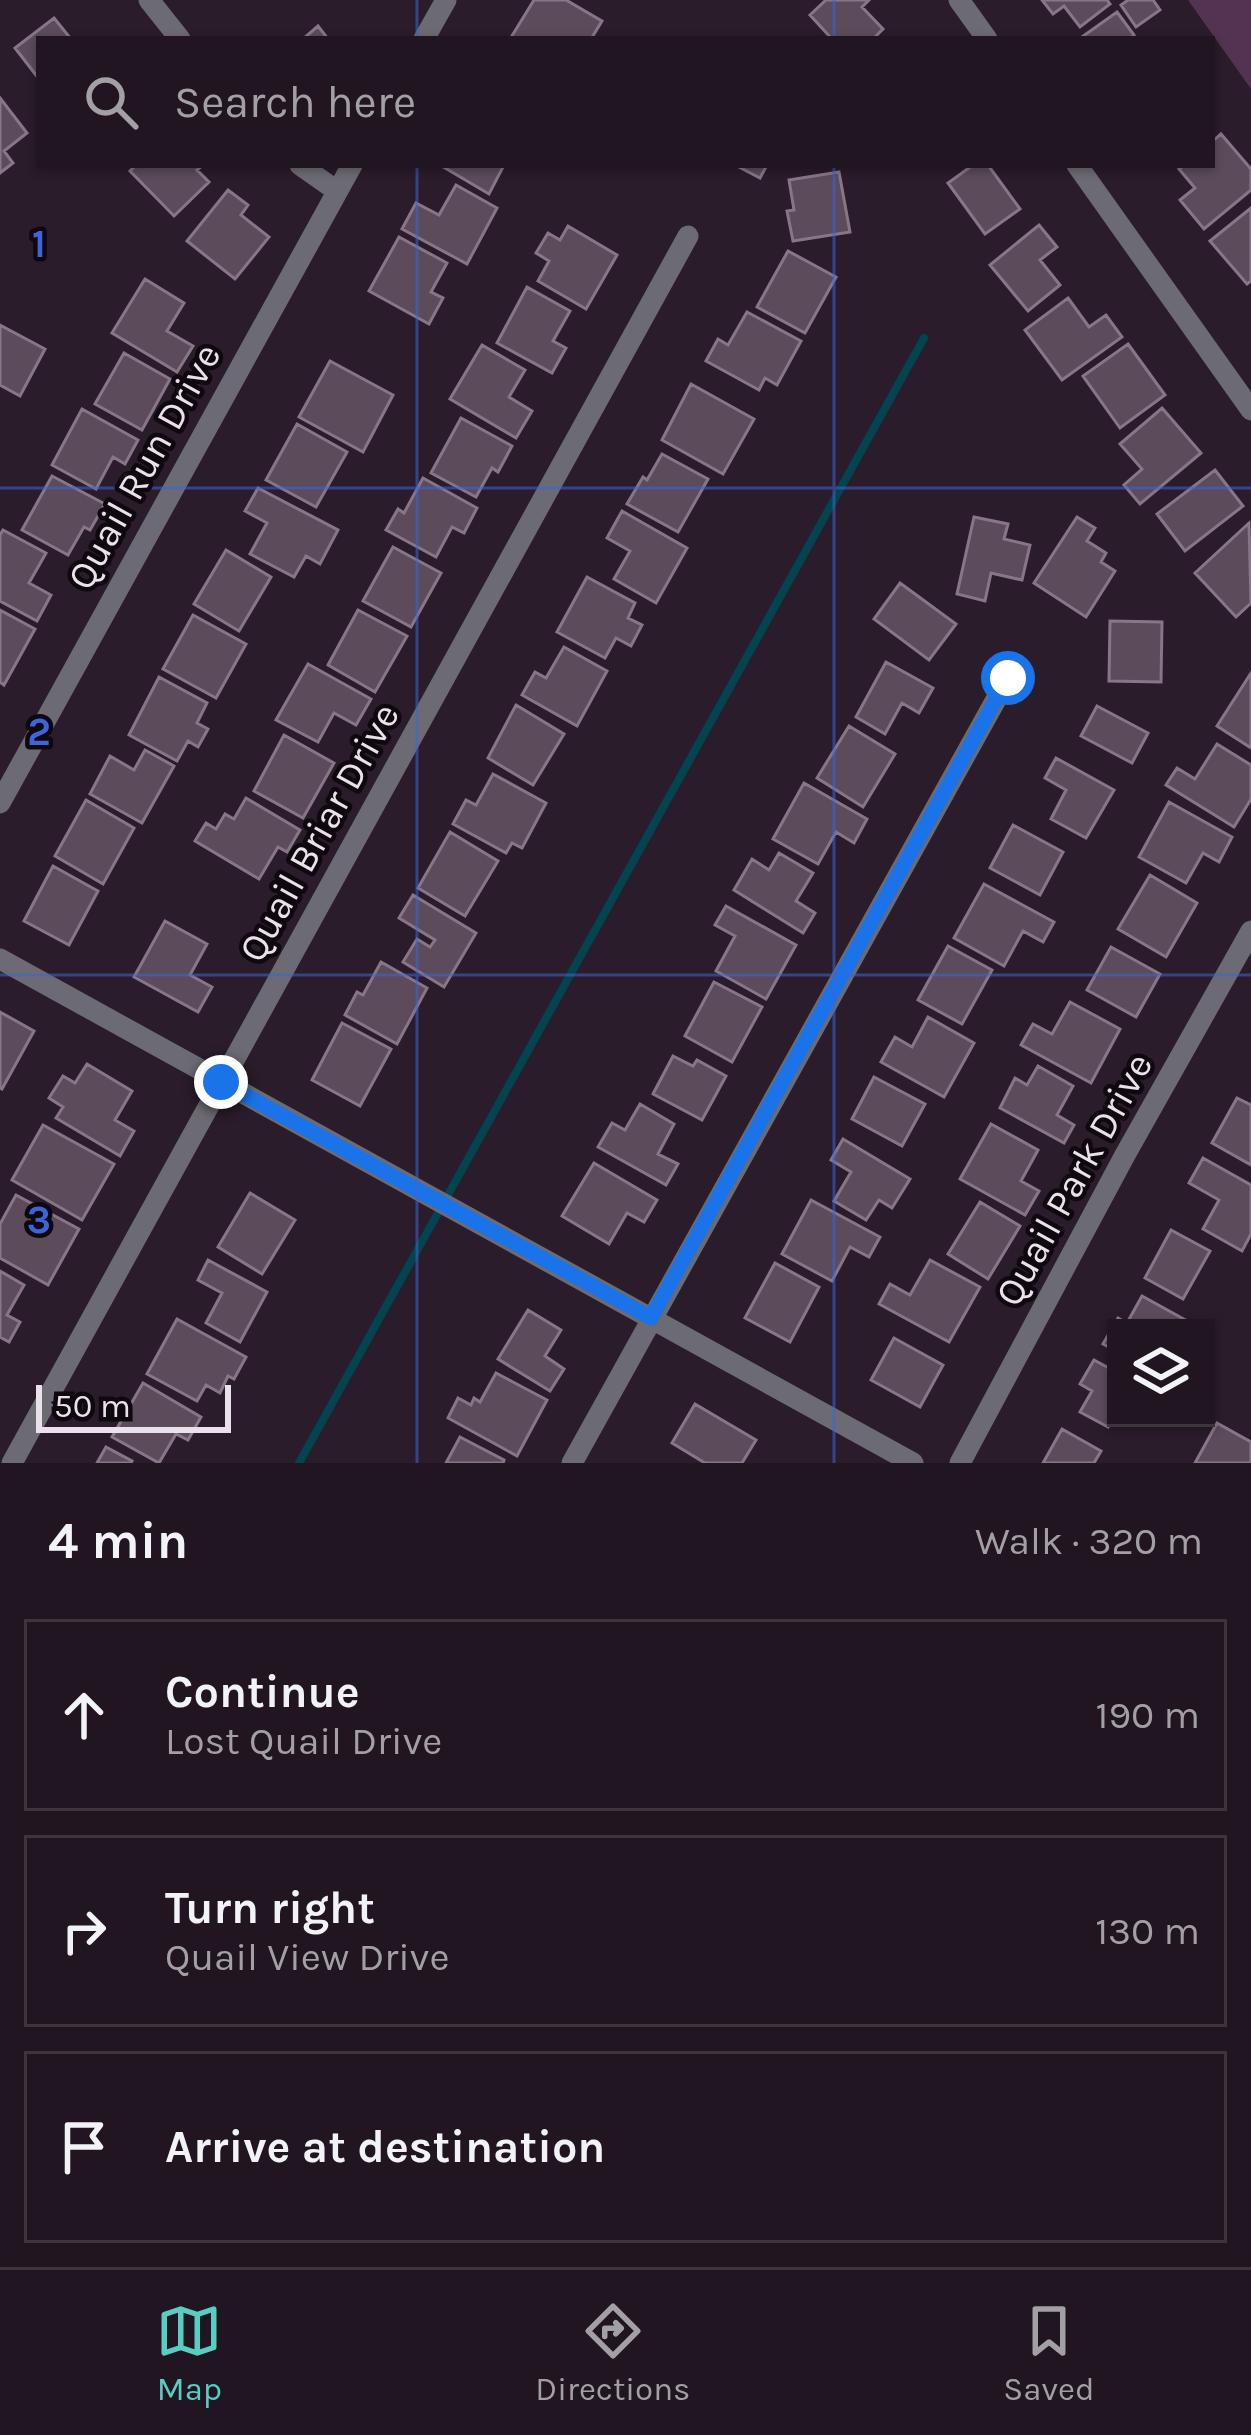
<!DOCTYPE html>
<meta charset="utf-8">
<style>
:root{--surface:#201520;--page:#2d222d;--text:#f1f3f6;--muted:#a29fa5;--line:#3d343e;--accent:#57cec1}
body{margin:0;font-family:Karla,sans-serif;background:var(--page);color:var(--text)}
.controls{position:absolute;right:36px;bottom:36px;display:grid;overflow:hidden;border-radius:0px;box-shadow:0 3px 9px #0004}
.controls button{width:108px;height:108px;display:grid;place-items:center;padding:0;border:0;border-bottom:3px solid var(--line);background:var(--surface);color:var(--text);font:60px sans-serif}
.scale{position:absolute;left:36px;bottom:30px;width:195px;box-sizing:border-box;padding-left:12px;border:6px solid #ebe1eb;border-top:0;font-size:33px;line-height:42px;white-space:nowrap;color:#ebe1eb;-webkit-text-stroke:9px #0f080f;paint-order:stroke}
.stop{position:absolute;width:36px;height:36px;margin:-27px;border:9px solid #1a73e8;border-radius:50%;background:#fff}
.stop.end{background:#1a73e8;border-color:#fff;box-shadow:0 3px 12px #0008}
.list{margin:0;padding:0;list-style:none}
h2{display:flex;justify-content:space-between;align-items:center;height:156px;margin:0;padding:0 48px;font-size:51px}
h2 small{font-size:39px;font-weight:400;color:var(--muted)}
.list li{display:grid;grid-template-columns:78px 1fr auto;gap:36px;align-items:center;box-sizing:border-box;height:192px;margin:0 24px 24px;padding:0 24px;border:3px solid var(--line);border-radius:0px}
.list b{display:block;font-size:45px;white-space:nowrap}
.list p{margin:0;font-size:39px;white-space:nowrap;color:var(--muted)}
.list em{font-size:39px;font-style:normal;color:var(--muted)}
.icon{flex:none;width:66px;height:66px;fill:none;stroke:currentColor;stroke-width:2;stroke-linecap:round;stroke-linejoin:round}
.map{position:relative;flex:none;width:1251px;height:1463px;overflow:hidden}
.search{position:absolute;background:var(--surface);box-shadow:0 3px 9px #0004;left:36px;right:36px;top:36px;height:132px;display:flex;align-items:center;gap:30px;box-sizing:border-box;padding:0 42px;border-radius:0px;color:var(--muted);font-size:45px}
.sheet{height:804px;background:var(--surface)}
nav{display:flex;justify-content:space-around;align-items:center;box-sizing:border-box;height:168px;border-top:3px solid var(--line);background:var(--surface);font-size:33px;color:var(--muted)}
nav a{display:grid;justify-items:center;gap:6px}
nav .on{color:var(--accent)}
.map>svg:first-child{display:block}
</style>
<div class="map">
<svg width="1251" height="1463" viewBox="0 0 1251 1463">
<rect width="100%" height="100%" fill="#2a1c2a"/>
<path fill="#523352" d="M 1188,0 L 1251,0 L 1251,89 Z"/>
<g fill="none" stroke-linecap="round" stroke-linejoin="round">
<path stroke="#024450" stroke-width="8" d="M 299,1463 L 924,338"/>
</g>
<path fill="#5b4b5b" stroke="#887688" stroke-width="3" d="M 534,0 L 566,0 L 602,21 L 591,39 L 510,39 Z
M 826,0 L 869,0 L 862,7 L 883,29 L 873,39 L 832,39 L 810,15 Z
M 1042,0 L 1107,0 L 1110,4 L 1080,27 L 1064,6 L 1053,14 Z
M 1128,0 L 1153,0 L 1160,10 L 1136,27 L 1121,5 Z
M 1117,12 L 1134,35 L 1129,39 L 1079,39 Z
M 54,18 L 71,39 L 39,39 L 39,79 L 15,48 Z
M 318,26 L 328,39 L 303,39 Z
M 0,98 L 27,133 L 4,151 L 13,163 L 0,173 Z
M 1221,134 L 1251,169 L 1251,190 L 1204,229 L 1180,200 L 1195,188 L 1179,169 L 1185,165 L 1212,165 L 1212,142 Z
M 136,165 L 203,165 L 197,170 L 209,182 L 174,216 L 130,171 Z
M 440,165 L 504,165 L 489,194 Z
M 735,165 L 767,165 L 760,178 Z
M 973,165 L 988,165 L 1020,209 L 985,234 L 948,183 Z
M 839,172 L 850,232 L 793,241 L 787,211 L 794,210 L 789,180 Z
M 456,185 L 497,208 L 467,264 L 402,229 L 416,203 L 439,215 Z
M 228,190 L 248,205 L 241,215 L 269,237 L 235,279 L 187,241 Z
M 1251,208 L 1251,281 L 1247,284 L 1210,241 Z
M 1039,225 L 1057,247 L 1040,260 L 1060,285 L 1028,311 L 990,265 Z
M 568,226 L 617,255 L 586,309 L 538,281 L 549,261 L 536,253 L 548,233 L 560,240 Z
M 399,237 L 447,263 L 431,292 L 443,298 L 429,324 L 369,291 Z
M 788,251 L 836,277 L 805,333 L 757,307 Z
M 145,279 L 184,303 L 167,331 L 193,346 L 177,372 L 112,333 Z
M 527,287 L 570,311 L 553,341 L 566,348 L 552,373 L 497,343 Z
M 1068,298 L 1089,327 L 1106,315 L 1122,337 L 1062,380 L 1025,330 Z
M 747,312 L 801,341 L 777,385 L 765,378 L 759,390 L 706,361 L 718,339 L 728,345 Z
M 0,325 L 45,349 L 20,396 L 0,385 Z
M 1128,344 L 1165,395 L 1120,428 L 1083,376 Z
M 482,345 L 525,370 L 509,397 L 532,411 L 516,438 L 450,399 Z
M 124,353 L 170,379 L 142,430 L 95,404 Z
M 330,361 L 393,395 L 363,452 L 299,417 Z
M 691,384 L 754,419 L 723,474 L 662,440 Z
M 1162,408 L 1201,453 L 1140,504 L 1124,485 L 1142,469 L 1120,444 Z
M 82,409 L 138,440 L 125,464 L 113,457 L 96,489 L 52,465 Z
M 461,418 L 512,446 L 498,472 L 492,468 L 476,497 L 431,473 Z
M 297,424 L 347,452 L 316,507 L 266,480 Z
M 662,454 L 708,479 L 678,532 L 627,504 L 643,477 L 647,480 Z
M 1215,470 L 1243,506 L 1185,551 L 1157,514 Z
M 52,476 L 105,504 L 90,530 L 84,527 L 68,555 L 22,530 Z
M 423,478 L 477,508 L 464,533 L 452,527 L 436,557 L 386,530 L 398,509 L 404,513 Z
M 258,488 L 338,530 L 320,564 L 306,556 L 294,577 L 250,554 L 267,523 L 245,511 Z
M 622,511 L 687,548 L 656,603 L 614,579 L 630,551 L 607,538 Z
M 974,517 L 1008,524 L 1004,539 L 1030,545 L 1022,580 L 991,573 L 985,601 L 957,594 Z
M 1077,517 L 1095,528 L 1087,541 L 1106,553 L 1101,562 L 1115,571 L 1086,617 L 1034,583 Z
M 1249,523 L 1251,603 L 1236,617 L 1195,573 Z
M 3,530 L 46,553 L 29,583 L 51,595 L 37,621 L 0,601 L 0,535 Z
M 393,547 L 441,573 L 411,627 L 363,601 Z
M 226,550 L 271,577 L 239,631 L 194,604 Z
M 587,577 L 635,603 L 628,618 L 642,625 L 631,646 L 616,638 L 605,658 L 557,632 Z
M 900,583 L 956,624 L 929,660 L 874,619 Z
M 0,610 L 35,629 L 4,685 L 0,682 Z
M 358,610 L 407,636 L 375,692 L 328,665 Z
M 193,615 L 246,644 L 216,698 L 163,669 Z
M 1110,621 L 1162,622 L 1161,682 L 1109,681 Z
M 564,647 L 607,671 L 577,726 L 522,695 L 535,672 L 546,678 Z
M 886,662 L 933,688 L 919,713 L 902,703 L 885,734 L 856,717 Z
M 308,664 L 371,699 L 356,725 L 334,713 L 318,742 L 276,720 Z
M 1251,673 L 1251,748 L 1217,726 Z
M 159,677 L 207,703 L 197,723 L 208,729 L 198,747 L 188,741 L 177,761 L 129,735 Z
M 516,705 L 564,734 L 533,785 L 488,758 Z
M 1097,706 L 1148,733 L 1132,763 L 1081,736 Z
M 849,726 L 895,754 L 863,807 L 817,778 Z
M 284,735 L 334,763 L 303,818 L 254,791 Z
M 1217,744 L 1251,765 L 1251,799 L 1234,827 L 1166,785 L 1177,768 L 1195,779 Z
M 145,750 L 174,766 L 142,823 L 90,794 L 110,756 L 134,770 Z
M 1056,758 L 1114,790 L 1086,838 L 1051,819 L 1066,790 L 1045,778 Z
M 493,774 L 546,803 L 522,848 L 512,843 L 506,853 L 453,824 L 466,800 L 476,805 Z
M 804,783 L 867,819 L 854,843 L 836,832 L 818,864 L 773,839 Z
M 246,798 L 300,830 L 287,852 L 278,847 L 259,879 L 195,841 L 206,823 L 216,829 L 225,814 L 234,819 Z
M 86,800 L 134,828 L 103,884 L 55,856 Z
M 1169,802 L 1232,837 L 1219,862 L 1203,853 L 1186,883 L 1139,857 Z
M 1013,825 L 1063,852 L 1040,895 L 990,868 Z
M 450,832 L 498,861 L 465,916 L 418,888 Z
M 779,853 L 813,873 L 796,901 L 815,913 L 803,933 L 734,890 L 752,859 L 769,870 Z
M 53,866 L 98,891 L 69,945 L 24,921 Z
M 1150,875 L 1197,903 L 1166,957 L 1118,929 Z
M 984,884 L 1054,922 L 1043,942 L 1023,931 L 1004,966 L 954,938 Z
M 413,895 L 476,933 L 444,987 L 403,962 L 417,939 L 430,947 L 435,940 L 399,918 Z
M 726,906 L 796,945 L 766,999 L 716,971 L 735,936 L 715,925 Z
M 165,921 L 207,944 L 190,975 L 212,987 L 198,1012 L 134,977 Z
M 948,946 L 992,970 L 962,1024 L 918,1000 Z
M 1111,947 L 1160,974 L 1136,1017 L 1087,990 Z
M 381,962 L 427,988 L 397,1044 L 345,1015 L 357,992 L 363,995 Z
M 714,982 L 762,1007 L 732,1062 L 685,1036 Z
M 1070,1002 L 1120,1029 L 1091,1083 L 1021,1045 L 1033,1024 L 1052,1034 Z
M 0,1012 L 34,1031 L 2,1089 L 0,1088 Z
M 928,1017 L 974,1043 L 944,1097 L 881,1062 L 895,1037 L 912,1047 Z
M 342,1023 L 391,1049 L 360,1106 L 312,1080 Z
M 673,1056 L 693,1066 L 697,1060 L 726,1076 L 702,1120 L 653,1094 Z
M 87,1064 L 132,1091 L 115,1120 L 134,1131 L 120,1156 L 56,1118 L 63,1107 L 49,1098 L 63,1076 L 75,1083 Z
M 1038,1066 L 1073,1086 L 1057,1115 L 1074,1125 L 1064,1143 L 1000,1108 L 1015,1078 L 1027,1085 Z
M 874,1077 L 925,1104 L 902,1146 L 852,1119 Z
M 1237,1098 L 1251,1105 L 1251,1165 L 1212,1143 Z
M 640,1104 L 674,1124 L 658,1154 L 678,1164 L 666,1185 L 598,1147 L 612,1123 L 625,1130 Z
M 991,1124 L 1038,1150 L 1021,1181 L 1039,1191 L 1025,1215 L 960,1179 Z
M 43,1125 L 114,1164 L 82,1220 L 12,1180 Z
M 843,1139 L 910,1179 L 892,1208 L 879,1200 L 866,1220 L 834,1201 L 851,1172 L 831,1160 Z
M 1203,1158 L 1251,1185 L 1251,1234 L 1242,1251 L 1203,1229 L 1219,1200 L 1189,1183 Z
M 594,1163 L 657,1200 L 644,1222 L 627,1213 L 609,1244 L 562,1216 Z
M 250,1193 L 295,1220 L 262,1274 L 218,1247 Z
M 16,1195 L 79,1229 L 48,1285 L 0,1258 L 0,1224 Z
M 811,1200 L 880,1237 L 869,1257 L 850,1247 L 832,1281 L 782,1254 Z
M 980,1202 L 1020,1226 L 988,1279 L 948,1254 Z
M 1171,1230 L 1210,1251 L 1183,1299 L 1145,1278 Z
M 208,1260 L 267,1292 L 240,1342 L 206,1323 L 222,1293 L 198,1280 Z
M 930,1260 L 980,1287 L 949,1342 L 879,1304 L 890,1284 L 910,1295 Z
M 775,1263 L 819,1287 L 790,1342 L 745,1318 Z
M 0,1271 L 24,1285 L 7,1315 L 20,1322 L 9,1342 L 0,1337 Z
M 1142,1296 L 1191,1323 L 1188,1328 L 1116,1328 L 1116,1351 L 1103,1344 L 1118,1318 L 1127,1323 Z
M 528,1310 L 561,1330 L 545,1356 L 564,1369 L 550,1391 L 498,1359 Z
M 177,1319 L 246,1357 L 234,1379 L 228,1376 L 220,1393 L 206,1385 L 197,1401 L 147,1374 Z
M 894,1338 L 943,1365 L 920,1407 L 871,1380 Z
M 1094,1360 L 1116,1372 L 1116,1413 L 1108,1427 L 1080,1412 L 1092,1391 L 1080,1384 Z
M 496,1373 L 547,1400 L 517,1456 L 448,1418 L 458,1398 L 471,1405 L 474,1398 L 480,1402 Z
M 143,1383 L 201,1417 L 188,1440 L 176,1434 L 159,1463 L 112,1437 Z
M 695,1404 L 756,1440 L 742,1463 L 705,1463 L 672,1443 Z
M 1217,1423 L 1251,1442 L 1251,1463 L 1195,1463 Z
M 1062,1429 L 1101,1451 L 1094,1463 L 1043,1463 Z
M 460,1437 L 504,1460 L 503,1463 L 446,1463 Z
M 106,1447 L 132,1461 L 131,1463 L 97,1463 Z"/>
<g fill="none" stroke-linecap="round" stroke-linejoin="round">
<path stroke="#6c6b74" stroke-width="21" d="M 149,0 L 180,39
M 959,0 L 987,39
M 424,39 L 446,0
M 300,165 L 337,191
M 1077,165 L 1251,410
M 0,803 L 352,165
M 0,959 L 913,1463
M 12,1463 L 688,236
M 572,1463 L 1008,678
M 960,1463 L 1125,1155 L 1251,931"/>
</g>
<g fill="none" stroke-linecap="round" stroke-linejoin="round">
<path stroke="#1a73e8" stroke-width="15" d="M 221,1082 L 651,1318 L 1008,678"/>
</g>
<path fill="none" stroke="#3c64db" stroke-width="3" stroke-opacity="0.55" d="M 417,0 L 417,39M 834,0 L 834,39M 417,165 L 417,1463M 834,165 L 834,1463M 0,488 L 1251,488M 0,975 L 1251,975"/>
<g text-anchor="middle" stroke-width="9" stroke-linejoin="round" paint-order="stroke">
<g font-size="39" fill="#ebe1eb" stroke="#0f080f">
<text transform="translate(143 466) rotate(-61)" y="14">Quail Run Drive</text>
<text transform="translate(318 832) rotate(-61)" y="14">Quail Briar Drive</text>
<text transform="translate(1073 1179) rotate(-61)" y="14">Quail Park Drive</text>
</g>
</g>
<g font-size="39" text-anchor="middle" font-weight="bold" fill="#3c64db" stroke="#0f080f" stroke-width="9" stroke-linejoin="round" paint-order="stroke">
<text x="39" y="257">1</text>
<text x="39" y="745">2</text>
<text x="39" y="1233">3</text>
</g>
</svg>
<div class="controls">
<button><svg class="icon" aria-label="layers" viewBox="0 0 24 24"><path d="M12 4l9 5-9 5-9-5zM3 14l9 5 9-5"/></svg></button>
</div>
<div class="scale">50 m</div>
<div class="stop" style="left:1008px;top:678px"></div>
<div class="stop end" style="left:221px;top:1082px"></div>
<div class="search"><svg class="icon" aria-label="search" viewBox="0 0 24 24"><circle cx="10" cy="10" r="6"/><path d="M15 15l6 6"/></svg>Search here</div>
</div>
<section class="sheet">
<h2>4 min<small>Walk · 320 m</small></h2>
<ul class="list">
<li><svg class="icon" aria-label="ahead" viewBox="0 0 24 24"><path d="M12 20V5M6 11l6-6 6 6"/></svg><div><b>Continue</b><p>Lost Quail Drive</p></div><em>190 m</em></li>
<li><svg class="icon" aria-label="right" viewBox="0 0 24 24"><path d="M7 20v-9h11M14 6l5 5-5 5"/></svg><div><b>Turn right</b><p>Quail View Drive</p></div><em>130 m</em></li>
<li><svg class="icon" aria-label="arrive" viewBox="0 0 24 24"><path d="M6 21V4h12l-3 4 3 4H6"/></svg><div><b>Arrive at destination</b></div></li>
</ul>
</section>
<nav>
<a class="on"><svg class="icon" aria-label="map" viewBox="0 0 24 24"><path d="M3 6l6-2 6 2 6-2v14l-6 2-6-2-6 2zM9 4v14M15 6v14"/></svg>Map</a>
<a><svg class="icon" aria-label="directions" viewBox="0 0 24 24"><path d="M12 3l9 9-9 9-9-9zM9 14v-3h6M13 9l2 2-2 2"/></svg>Directions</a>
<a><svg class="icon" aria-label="saved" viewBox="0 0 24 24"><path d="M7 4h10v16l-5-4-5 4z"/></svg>Saved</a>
</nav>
